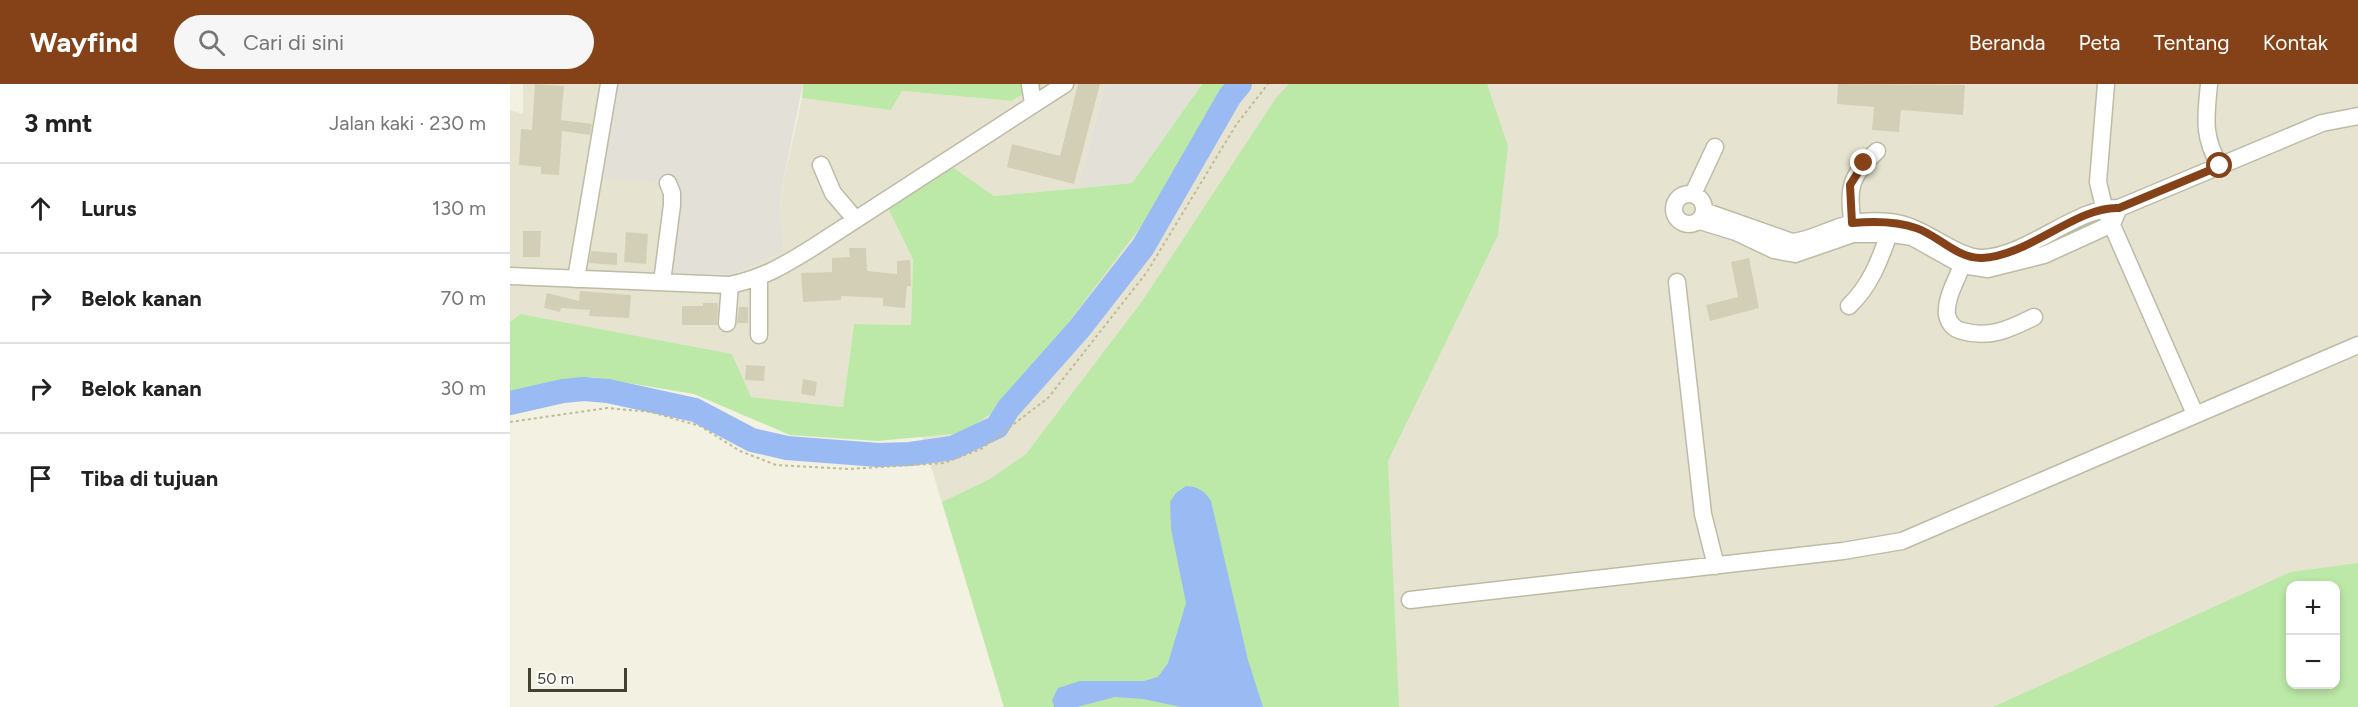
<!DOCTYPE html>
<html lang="id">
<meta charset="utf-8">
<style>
:root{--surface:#fff;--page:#f6f6f6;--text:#222;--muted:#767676;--line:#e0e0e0;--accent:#854218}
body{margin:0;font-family:Figtree,sans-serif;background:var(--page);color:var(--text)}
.controls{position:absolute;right:18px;bottom:18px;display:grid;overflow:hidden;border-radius:12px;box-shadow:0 3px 9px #0003}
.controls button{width:54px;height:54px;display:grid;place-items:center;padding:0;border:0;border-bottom:2px solid var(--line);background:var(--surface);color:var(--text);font:30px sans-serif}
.scale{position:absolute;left:18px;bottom:15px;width:99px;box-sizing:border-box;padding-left:6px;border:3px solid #434132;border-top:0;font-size:16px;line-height:21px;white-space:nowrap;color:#434132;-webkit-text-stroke:4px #fff;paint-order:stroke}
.stop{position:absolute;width:18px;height:18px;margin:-14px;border:4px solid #854218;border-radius:50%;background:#fff}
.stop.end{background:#854218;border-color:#fff;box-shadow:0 2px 6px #0008}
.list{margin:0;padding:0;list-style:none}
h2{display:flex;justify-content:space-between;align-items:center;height:78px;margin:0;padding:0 24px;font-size:26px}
h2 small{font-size:20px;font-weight:400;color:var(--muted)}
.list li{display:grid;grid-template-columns:39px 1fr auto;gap:18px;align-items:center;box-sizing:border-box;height:90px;padding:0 24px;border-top:2px solid var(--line)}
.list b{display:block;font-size:22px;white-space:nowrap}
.list em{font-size:20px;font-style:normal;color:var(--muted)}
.icon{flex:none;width:33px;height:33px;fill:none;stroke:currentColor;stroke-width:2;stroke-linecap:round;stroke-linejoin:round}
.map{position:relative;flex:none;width:1848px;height:623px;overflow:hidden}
header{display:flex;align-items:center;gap:36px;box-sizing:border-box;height:84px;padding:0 30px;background:var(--accent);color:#fff}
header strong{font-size:28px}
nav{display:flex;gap:33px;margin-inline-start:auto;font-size:21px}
.search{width:420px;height:54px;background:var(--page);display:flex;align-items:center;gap:15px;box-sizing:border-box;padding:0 21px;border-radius:33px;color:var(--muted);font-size:22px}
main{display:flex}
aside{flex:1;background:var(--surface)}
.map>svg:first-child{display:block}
</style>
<header>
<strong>Wayfind</strong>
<div class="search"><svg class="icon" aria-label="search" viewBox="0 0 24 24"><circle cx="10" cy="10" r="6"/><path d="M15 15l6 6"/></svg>Cari di sini</div>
<nav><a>Beranda</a><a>Peta</a><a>Tentang</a><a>Kontak</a></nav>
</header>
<main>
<aside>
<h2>3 mnt<small>Jalan kaki · 230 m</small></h2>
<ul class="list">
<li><svg class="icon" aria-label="ahead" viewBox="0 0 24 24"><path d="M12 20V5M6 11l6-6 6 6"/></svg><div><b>Lurus</b></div><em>130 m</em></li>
<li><svg class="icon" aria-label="right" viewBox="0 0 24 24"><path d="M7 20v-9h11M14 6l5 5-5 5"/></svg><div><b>Belok kanan</b></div><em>70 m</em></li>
<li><svg class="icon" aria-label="right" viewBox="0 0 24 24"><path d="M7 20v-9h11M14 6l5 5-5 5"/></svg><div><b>Belok kanan</b></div><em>30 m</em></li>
<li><svg class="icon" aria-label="arrive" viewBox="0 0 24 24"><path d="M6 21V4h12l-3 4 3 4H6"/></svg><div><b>Tiba di tujuan</b></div></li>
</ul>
</aside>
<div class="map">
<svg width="1848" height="623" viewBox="0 0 1848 623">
<rect width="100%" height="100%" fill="#f2f1e2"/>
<path fill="#e6e4d0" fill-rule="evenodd" d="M 13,0 L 101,0 L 163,99 L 153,189 L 224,191 L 274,167 L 270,113 L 292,14 L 381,25 L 392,7 L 501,17 L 533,0 L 595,0 L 568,104 L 484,112 L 437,79 L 403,175 L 401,241 L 344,240 L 333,323 L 241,313 L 10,230 L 0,238 L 0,26 L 13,30 Z
M 716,0 L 1848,0 L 1848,623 L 494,623 L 412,353 L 453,349 ZM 1780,502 L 1826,502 L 1826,600 L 1780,600 Z"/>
<path fill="#e3e1d7" d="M 101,0 L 293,0 L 270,113 L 274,167 L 224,191 L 153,189 L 163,99 L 80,94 Z
M 595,0 L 692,0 L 622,99 L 568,104 Z"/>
<path fill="#bde9a8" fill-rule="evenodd" d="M 293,0 L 533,0 L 501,17 L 392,7 L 381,26 L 292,14 Z
M 692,0 L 716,0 L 644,125 L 499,317 L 453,349 L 368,357 L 280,351 L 184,310 L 82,293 L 0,309 L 0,238 L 10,230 L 222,270 L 241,313 L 333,323 L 344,240 L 401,241 L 403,175 L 378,124 L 437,79 L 484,112 L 622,99 Z
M 779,0 L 977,0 L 998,62 L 988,151 L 878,377 L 889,623 L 494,623 L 432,418 L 480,395 L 516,370 L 633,216 L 766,14 Z
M 1848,479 L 1848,623 L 1483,623 L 1781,488 ZM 1780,502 L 1826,502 L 1826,600 L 1780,600 Z"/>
<path fill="#9abaf3" d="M 676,402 C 689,403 695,407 701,417 L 738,576 L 753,623 L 671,623 L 633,615 L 605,613 L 567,623 L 544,623 L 542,616 L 548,604 L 570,597 L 634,597 L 648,593 L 658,579 L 676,519 L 661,445 L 660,418 L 666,409 Z"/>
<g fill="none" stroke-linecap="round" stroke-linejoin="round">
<path stroke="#9abaf3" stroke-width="24" d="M 0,319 L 53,307 L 74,305 L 98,307 L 185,326 L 242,356 L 277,364 L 368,371 L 400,370 L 442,364 L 487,343 L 498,325 L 569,245 L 633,163 L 720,12 L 730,0"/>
</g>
<path fill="#d3cfb7" d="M 25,0 L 54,2 L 51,36 L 82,40 L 80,51 L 52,47 L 49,91 L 31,90 L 31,83 L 9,81 L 11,45 L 22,46 Z
M 568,0 L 590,0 L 564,100 L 497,83 L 502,60 L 550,72 Z
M 1328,0 L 1455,1 L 1453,31 L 1391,26 L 1389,48 L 1362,46 L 1364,23 L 1327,20 Z
M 13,147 L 31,147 L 30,173 L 13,173 Z
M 116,148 L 138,150 L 136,180 L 114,178 Z
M 339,164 L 356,164 L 357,187 L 387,190 L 387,177 L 400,176 L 401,202 L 397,202 L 395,224 L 373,222 L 373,214 L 331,212 L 331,216 L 293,218 L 291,189 L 322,188 L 322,174 L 340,173 Z
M 81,167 L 107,169 L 107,181 L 79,179 Z
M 1239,174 L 1249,224 L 1200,237 L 1196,221 L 1228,213 L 1221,178 Z
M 70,207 L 121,211 L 119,234 L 79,232 L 80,226 L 51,224 L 50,228 L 34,224 L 37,209 L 69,217 Z
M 193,219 L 208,219 L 207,241 L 172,241 L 172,222 L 193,222 Z
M 229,223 L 238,223 L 238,239 L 227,239 Z
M 236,281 L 255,282 L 254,297 L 235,296 Z
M 293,295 L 307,298 L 305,312 L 291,310 Z"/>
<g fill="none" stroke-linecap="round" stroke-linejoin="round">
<g stroke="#bdbba4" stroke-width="19">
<path id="minor" d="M 520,0 L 523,20
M 1596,0 L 1588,98 L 1594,123 L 1685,330
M 1699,0 C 1696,33 1692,52 1710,82
M 311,81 L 323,109 L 345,135
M1164 125a15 15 0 1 1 30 0a15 15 0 1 1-30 0Z
M 1183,110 L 1205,63
M 1609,124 L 1812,39 L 1848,32
M 1190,137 L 1226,148 L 1264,166 L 1285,170 L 1343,150 L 1383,150 L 1402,153 L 1452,181 L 1478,185 L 1534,171 L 1602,140 L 1609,124 C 1567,122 1519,172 1473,174 C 1446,175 1414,141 1380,138 C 1369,137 1354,137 1343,139 C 1322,143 1304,156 1282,158 L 1194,127
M 1343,149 C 1340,107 1334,98 1367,67
M 1452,181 C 1447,196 1435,214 1437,231 C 1439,239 1444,245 1452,247 C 1479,255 1500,245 1524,233
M 0,192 L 220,201 C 253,194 273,182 302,164 L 555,0
M 249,194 L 249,251
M 66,195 L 99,0
M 152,198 L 162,121 L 162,109 L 158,99
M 1167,198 L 1193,430 L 1206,482
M 1339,222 C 1360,202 1369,178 1379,150
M 217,239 L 220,201
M 900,516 L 1333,467 L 1392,457 L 1848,261"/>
</g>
<path stroke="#c0bb95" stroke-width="2" stroke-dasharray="3 3" stroke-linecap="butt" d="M 0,338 L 97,324 L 141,328 L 190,342 L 230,367 L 266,381 L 339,385 L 434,379 L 471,365 L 538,314 L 637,188 L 726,41 L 758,0"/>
<use href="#minor" stroke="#fff" stroke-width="16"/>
</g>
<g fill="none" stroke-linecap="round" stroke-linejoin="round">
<path stroke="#854218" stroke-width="8" d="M 1354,79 L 1340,101 L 1342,139 C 1364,137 1386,137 1406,144 C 1428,151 1447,175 1472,174 C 1519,172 1567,122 1609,124 L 1710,82"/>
</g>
</svg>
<div class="controls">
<button>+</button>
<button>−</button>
</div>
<div class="scale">50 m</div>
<div class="stop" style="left:1710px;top:82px"></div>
<div class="stop end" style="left:1354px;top:79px"></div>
</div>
</main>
